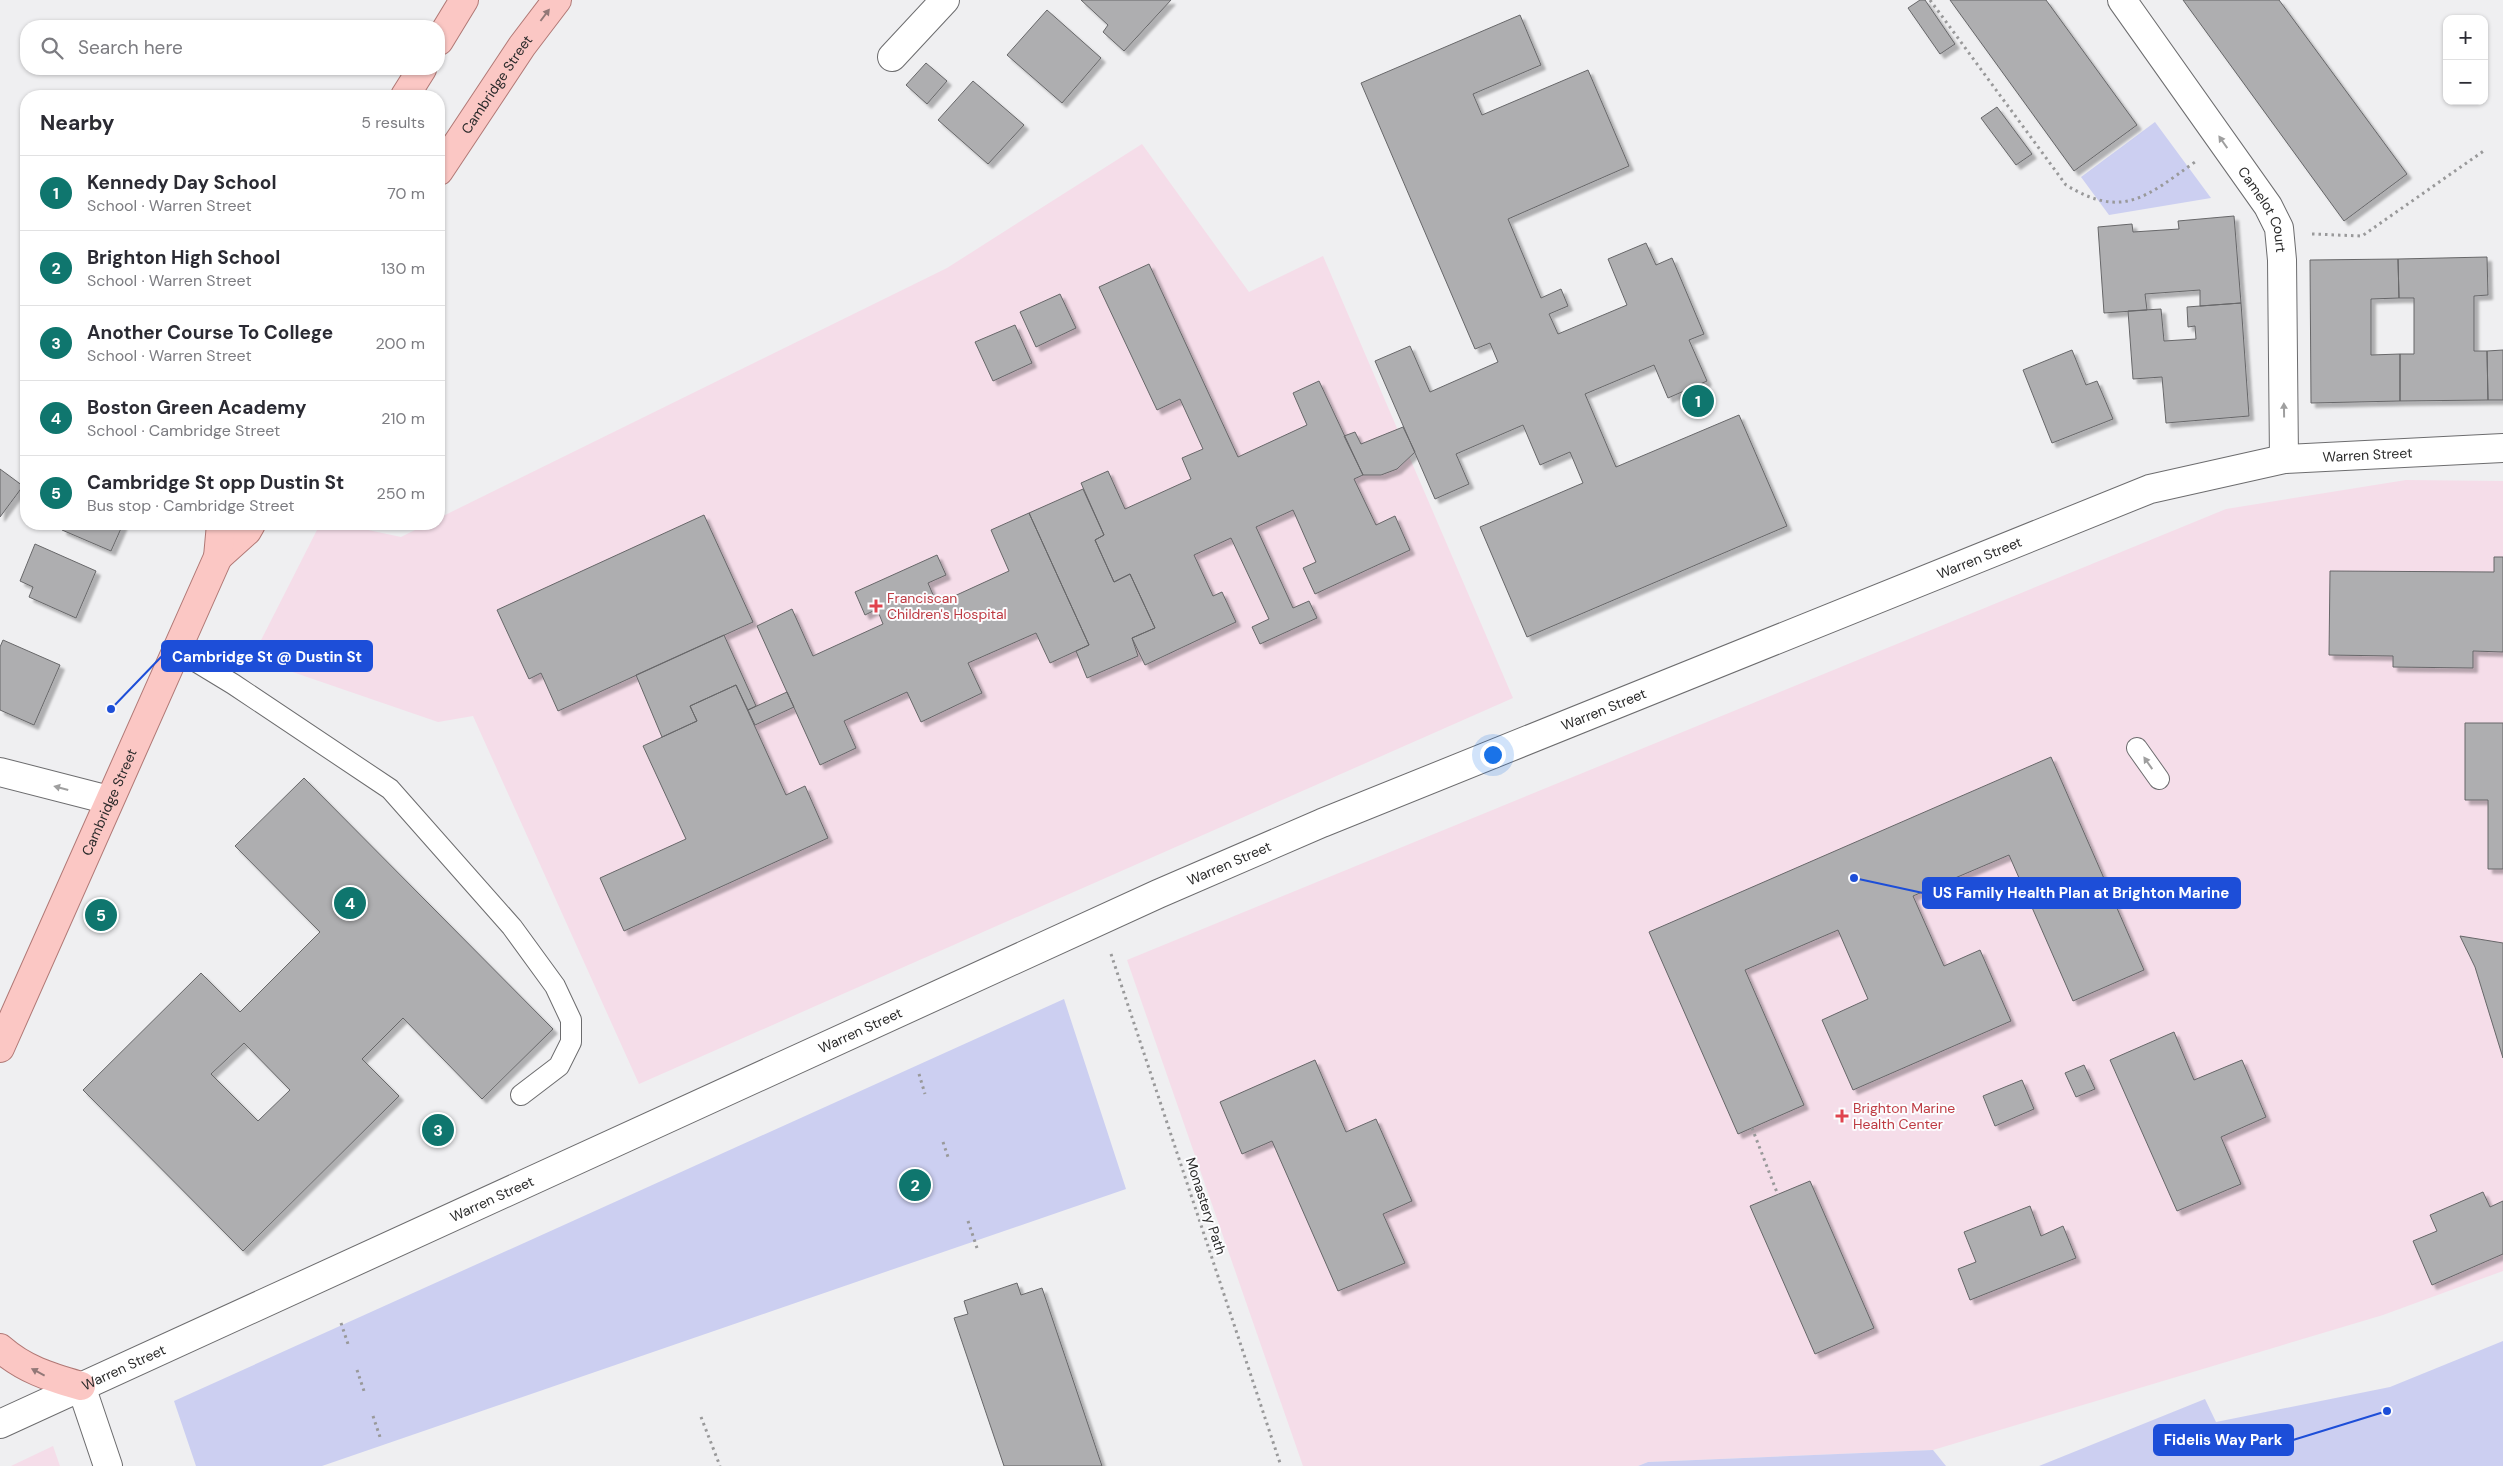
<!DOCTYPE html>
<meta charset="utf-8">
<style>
:root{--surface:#fff;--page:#f7f7f7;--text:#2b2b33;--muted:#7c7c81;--line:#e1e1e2;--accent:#0f766e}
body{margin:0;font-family:"DM Sans",sans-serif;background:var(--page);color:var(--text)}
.controls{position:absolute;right:15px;top:15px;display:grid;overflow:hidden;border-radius:10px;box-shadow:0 1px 4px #0004}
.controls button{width:45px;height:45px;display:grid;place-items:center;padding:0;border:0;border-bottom:1px solid var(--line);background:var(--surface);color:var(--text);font:25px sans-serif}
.you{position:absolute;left:1492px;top:754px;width:18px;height:18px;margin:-12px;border:4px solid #fff;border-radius:50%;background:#1a73e8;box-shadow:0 0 0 8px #1a73e833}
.badge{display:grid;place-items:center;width:32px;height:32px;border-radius:50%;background:var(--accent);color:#fff;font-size:16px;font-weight:700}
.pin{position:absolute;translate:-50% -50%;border:2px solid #fff;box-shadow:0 1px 5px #0006}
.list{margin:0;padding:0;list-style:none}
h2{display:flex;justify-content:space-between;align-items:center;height:65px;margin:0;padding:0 20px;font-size:21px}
h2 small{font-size:16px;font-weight:400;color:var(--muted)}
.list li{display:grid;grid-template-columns:32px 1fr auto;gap:15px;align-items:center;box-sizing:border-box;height:75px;padding:0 20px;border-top:1px solid var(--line)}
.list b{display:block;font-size:19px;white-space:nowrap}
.list p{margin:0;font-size:16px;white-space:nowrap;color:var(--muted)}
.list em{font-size:16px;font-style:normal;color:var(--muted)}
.icon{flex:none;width:28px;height:28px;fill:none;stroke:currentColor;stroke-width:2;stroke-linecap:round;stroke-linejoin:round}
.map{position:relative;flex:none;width:2503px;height:1466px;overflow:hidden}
.search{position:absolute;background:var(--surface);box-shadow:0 1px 4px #0004;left:20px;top:20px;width:425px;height:55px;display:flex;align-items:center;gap:12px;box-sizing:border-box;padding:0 18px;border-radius:20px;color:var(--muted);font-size:19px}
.panel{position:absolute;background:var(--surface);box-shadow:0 1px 4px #0004;left:20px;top:90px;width:425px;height:440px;border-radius:20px}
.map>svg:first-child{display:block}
</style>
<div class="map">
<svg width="2503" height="1466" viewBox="0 0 2503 1466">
<defs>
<filter id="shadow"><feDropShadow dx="4.5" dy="4.5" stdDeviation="1" flood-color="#0004"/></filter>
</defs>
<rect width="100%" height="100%" fill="#efeff1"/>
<path fill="#f5dde9" d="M 1142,144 L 1249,292 L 1323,256 L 1513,698 L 639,1084 L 473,716 L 438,722 L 252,658 L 320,524 L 340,524 L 401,537 L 427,524 L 439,524 L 439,518 L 947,268 Z
M 2406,480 L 2503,481 L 2503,1271 L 2383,1315 L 1933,1450 L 1648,1462 L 1638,1466 L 1303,1466 L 1127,960 L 2226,509 Z
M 53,1446 L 60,1466 L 11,1466 Z"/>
<path fill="#cccff1" d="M 2155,122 L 2211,198 L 2109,215 L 2081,177 Z
M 1064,999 L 1126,1189 L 322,1466 L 196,1466 L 174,1401 Z
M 2503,1341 L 2503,1466 L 2039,1466 L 2205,1399 L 2216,1422 L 2390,1387 Z
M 1933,1450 L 1946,1466 L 1638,1466 L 1648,1462 Z"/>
<path fill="#aeaeb0" stroke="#676769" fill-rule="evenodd" filter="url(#shadow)" d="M 1081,0 L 1171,0 L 1124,51 L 1103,32 L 1108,25 Z
M 1920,0 L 1925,0 L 1955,44 L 1940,54 L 1908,8 Z
M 1950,0 L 2046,0 L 2137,125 L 2074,171 Z
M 2183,0 L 2279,0 L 2407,174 L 2344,221 Z
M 1047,10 L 1101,58 L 1062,103 L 1007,55 Z
M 1520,15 L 1541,65 L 1473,94 L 1482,115 L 1588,70 L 1629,166 L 1508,219 L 1541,298 L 1561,289 L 1568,306 L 1549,314 L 1558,334 L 1627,305 L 1608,259 L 1646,243 L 1656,265 L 1672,258 L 1704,334 L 1689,340 L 1707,381 L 1668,398 L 1654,365 L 1585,394 L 1616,467 L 1739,415 L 1787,526 L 1527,637 L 1480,527 L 1583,483 L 1570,452 L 1540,465 L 1523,425 L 1456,454 L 1469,484 L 1435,499 L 1375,361 L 1410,346 L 1430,392 L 1498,362 L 1490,343 L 1475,349 L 1361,83 Z
M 926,63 L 947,81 L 927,104 L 906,85 Z
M 973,81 L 1024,125 L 988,164 L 938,120 Z
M 1997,107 L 2032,154 L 2016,165 L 1981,118 Z
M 2234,216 L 2241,303 L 2200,306 L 2200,290 L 2145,294 L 2147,310 L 2104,313 L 2098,227 L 2132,224 L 2133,232 L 2179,229 L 2178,221 Z
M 2487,257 L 2488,295 L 2474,296 L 2474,351 L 2487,351 L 2488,400 L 2400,401 L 2400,354 L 2414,354 L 2414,298 L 2399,298 L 2398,259 Z
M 2398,259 L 2399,298 L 2371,299 L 2371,355 L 2400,354 L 2400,401 L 2311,403 L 2310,260 Z
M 1149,264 L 1238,457 L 1307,425 L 1293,393 L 1319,381 L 1363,475 L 1354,479 L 1376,525 L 1395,516 L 1410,550 L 1315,594 L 1303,568 L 1316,562 L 1293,510 L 1256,527 L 1293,608 L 1309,601 L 1317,618 L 1260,644 L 1252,627 L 1269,619 L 1231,538 L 1194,555 L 1213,596 L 1222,592 L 1236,622 L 1145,665 L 1132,638 L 1155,628 L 1130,574 L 1114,582 L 1095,540 L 1104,535 L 1081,483 L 1108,471 L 1125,509 L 1191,479 L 1182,458 L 1203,449 L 1180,399 L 1157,410 L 1099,287 Z
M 1060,294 L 1076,328 L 1036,347 L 1020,312 Z
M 2241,303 L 2249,416 L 2166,423 L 2162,377 L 2133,379 L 2128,311 L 2161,309 L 2164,341 L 2196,339 L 2195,326 L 2188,327 L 2187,307 Z
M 1015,325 L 1032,363 L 993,381 L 975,342 Z
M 2072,350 L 2086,385 L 2097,381 L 2113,419 L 2052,443 L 2023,370 Z
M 2503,350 L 2503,400 L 2488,400 L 2487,351 Z
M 1403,427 L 1415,452 L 1397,469 L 1381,475 L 1363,475 L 1344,436 L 1355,432 L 1361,444 Z
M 0,469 L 23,486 L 0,517 Z
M 1083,489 L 1104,535 L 1095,540 L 1114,582 L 1130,574 L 1155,628 L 1132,638 L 1138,656 L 1087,678 L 1076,651 L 1089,645 L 1029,513 Z
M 1029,513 L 1089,645 L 1050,663 L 1036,633 L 968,663 L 982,693 L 921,722 L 907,692 L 844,721 L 856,748 L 820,765 L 757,626 L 792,609 L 813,656 L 883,624 L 877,609 L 865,615 L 855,592 L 937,555 L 946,575 L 928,583 L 937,604 L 1009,571 L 991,530 Z
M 704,515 L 753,622 L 558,711 L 541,673 L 529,679 L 497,610 Z
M 64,524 L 123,524 L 111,551 L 62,530 Z
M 35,544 L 96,571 L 76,618 L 29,597 L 33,587 L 20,581 Z
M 2494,557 L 2503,557 L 2503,652 L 2473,651 L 2473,668 L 2393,667 L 2393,656 L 2329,655 L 2330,571 L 2494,572 Z
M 724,635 L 756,706 L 748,710 L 736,685 L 690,706 L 697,721 L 662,737 L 636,675 Z
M 3,640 L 60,665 L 34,725 L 0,710 L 0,647 Z
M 736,685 L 786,795 L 805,786 L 828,838 L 624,931 L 600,878 L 686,839 L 643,746 L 697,721 L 690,706 Z
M 787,692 L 794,707 L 755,725 L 748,710 Z
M 2465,723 L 2503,723 L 2503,869 L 2488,869 L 2488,800 L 2465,800 Z
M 2051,757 L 2144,970 L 2073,1001 L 2009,855 L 1913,896 L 1944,966 L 1980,950 L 2011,1021 L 1853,1090 L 1822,1020 L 1868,999 L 1838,930 L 1745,970 L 1804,1105 L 1738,1134 L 1649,932 Z
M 304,778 L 553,1029 L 482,1099 L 403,1018 L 362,1059 L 399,1096 L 243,1251 L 83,1090 L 201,973 L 240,1012 L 320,932 L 235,846 ZM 244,1043 L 290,1090 L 258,1121 L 211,1074 Z
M 2460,936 L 2503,943 L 2503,1058 L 2475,967 Z
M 2174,1032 L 2194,1080 L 2242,1060 L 2266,1117 L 2221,1137 L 2241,1184 L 2177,1211 L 2110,1060 Z
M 1315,1060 L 1346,1132 L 1376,1119 L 1412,1201 L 1383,1214 L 1405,1263 L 1338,1291 L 1272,1141 L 1242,1154 L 1220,1102 Z
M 2084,1065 L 2095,1089 L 2076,1097 L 2065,1073 Z
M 2022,1080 L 2034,1109 L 1995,1126 L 1983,1096 Z
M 1810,1181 L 1874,1328 L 1815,1354 L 1750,1206 Z
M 2483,1192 L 2490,1207 L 2503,1201 L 2503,1254 L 2432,1285 L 2413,1241 L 2437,1231 L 2430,1215 Z
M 2030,1206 L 2041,1236 L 2063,1226 L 2076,1258 L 1970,1300 L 1958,1269 L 1976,1262 L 1964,1232 Z
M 1017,1283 L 1021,1295 L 1042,1288 L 1102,1466 L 1004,1466 L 954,1318 L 968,1314 L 964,1301 Z"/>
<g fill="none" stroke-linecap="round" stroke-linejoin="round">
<g stroke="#6c6c6e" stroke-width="22">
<path id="service" d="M 177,650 L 233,684 L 390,789 L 512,927 L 555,986 L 571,1020 L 571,1042 L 559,1066 L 521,1095
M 2137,748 L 2159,779"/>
</g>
<g stroke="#6c6c6e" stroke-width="30">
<g id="minor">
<path id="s1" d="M 2122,0 L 2268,206 L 2279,228 L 2282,260 L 2284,459"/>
<path d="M 892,57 L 945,0"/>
<path d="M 0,772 L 109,800"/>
<path d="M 81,1386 L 108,1466"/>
</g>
</g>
<g stroke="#6c6c6e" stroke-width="30">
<g id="tertiary">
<path id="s2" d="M 0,1424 L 1158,894 L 1322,823 L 2150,489 L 2284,459 L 2503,448"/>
</g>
</g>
<g stroke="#b07875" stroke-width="30">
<g id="primary">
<path d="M 439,41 L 464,0"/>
<path d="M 405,96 L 422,69"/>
<path id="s3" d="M 439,171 L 522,46 L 557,0"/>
<path d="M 218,557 L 247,531 L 251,524"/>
<path id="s4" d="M 0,1048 L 218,557 L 221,524"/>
<path d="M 0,1348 C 25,1370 50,1377 81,1386"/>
</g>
</g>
<path stroke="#99999a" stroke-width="3" stroke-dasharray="2.5 4" stroke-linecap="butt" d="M 1930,0 L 2066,185 C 2123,220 2147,196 2195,162
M 2312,234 L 2362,236 L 2485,150
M 1111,954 L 1281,1466
M 919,1074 L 925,1094
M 1752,1128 L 1778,1195
M 943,1142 L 949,1160
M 968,1221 L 977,1248
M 341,1323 L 348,1344
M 357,1370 L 364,1391
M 373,1416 L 380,1437
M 701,1417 L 720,1466"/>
<use href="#service" stroke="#fff" stroke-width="20"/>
<use href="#minor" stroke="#fff" stroke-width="28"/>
<use href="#tertiary" stroke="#fff" stroke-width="28"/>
<use href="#primary" stroke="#fbc7c4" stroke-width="28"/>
</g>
<defs><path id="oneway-solid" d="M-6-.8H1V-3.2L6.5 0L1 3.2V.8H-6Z" transform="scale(1.25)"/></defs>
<g fill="#927877">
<use href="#oneway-solid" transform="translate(545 15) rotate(-53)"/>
<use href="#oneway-solid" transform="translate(38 1372) rotate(-152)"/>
</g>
<g fill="#9f9f9f">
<use href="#oneway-solid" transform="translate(2223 142) rotate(-125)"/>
<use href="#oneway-solid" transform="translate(2284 410) rotate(-91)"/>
<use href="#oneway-solid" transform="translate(2148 763) rotate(-125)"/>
<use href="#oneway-solid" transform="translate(61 788) rotate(-165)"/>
</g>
<g fill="#e0444e" stroke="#fcfcfe" stroke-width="2">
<path d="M873.5 598.5h5v5h5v5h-5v5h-5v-5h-5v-5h5z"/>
<path d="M1839.5 1108.5h5v5h5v5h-5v5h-5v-5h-5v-5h5z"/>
</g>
<g text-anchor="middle" stroke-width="4" stroke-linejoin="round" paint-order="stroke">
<g font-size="14" fill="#2a2a2a" stroke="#fcfcfe">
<text dy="5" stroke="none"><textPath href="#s3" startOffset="104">Cambridge Street</textPath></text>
<text dy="5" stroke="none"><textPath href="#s1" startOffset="254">Camelot Court</textPath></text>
<text dy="5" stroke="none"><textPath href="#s2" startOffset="2566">Warren Street</textPath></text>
<text dy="5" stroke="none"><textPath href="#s2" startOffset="2161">Warren Street</textPath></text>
<text dy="5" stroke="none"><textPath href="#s2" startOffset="1756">Warren Street</textPath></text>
<text dy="5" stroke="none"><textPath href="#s4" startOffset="269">Cambridge Street</textPath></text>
<text dy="5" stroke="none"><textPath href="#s2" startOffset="1351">Warren Street</textPath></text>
<text dy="5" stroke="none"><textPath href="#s2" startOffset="946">Warren Street</textPath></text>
<text dy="5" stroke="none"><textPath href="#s2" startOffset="541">Warren Street</textPath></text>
<text transform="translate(1206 1206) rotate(72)" y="5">Monastery Path</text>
<text dy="5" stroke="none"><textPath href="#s2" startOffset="136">Warren Street</textPath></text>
</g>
<g font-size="14" fill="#be3a42" stroke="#fcfcfe" text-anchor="start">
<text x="887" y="603">Franciscan<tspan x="887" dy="16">Children's Hospital</tspan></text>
<text x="1853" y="1113">Brighton Marine<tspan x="1853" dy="16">Health Center</tspan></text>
</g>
</g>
<path fill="none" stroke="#1d4ed8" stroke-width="2" d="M111 709L162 656M1854 878L1923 893M2387 1411L2293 1440"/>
<g fill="#1d4ed8" stroke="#fcfcfe" stroke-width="2">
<circle cx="111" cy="709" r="5"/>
<circle cx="1854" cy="878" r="5"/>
<circle cx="2387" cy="1411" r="5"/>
</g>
<g fill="#1d4ed8" stroke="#1d4ed8" stroke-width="2">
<rect x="162" y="641" width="210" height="30" rx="5"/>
<rect x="1923" y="878" width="317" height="30" rx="5"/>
<rect x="2154" y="1425" width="139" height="30" rx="5"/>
</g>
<g font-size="15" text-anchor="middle" font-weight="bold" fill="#fff">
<text x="267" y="662">Cambridge St @ Dustin St</text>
<text x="2081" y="898">US Family Health Plan at Brighton Marine</text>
<text x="2223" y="1445">Fidelis Way Park</text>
</g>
</svg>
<div class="controls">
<button>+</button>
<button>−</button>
</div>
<div class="you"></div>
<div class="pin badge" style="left:1698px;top:401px">1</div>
<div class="pin badge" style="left:915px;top:1185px">2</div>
<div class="pin badge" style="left:438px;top:1130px">3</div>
<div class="pin badge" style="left:350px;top:903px">4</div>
<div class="pin badge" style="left:101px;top:915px">5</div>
<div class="search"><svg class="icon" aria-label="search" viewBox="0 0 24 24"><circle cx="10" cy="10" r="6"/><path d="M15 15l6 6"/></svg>Search here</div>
<section class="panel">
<h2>Nearby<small>5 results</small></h2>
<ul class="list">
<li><span class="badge">1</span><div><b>Kennedy Day School</b><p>School · Warren Street</p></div><em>70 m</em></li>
<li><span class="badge">2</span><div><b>Brighton High School</b><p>School · Warren Street</p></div><em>130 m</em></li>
<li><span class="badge">3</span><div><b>Another Course To College</b><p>School · Warren Street</p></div><em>200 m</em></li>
<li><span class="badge">4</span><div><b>Boston Green Academy</b><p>School · Cambridge Street</p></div><em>210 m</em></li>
<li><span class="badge">5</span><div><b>Cambridge St opp Dustin St</b><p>Bus stop · Cambridge Street</p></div><em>250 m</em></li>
</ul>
</section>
</div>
